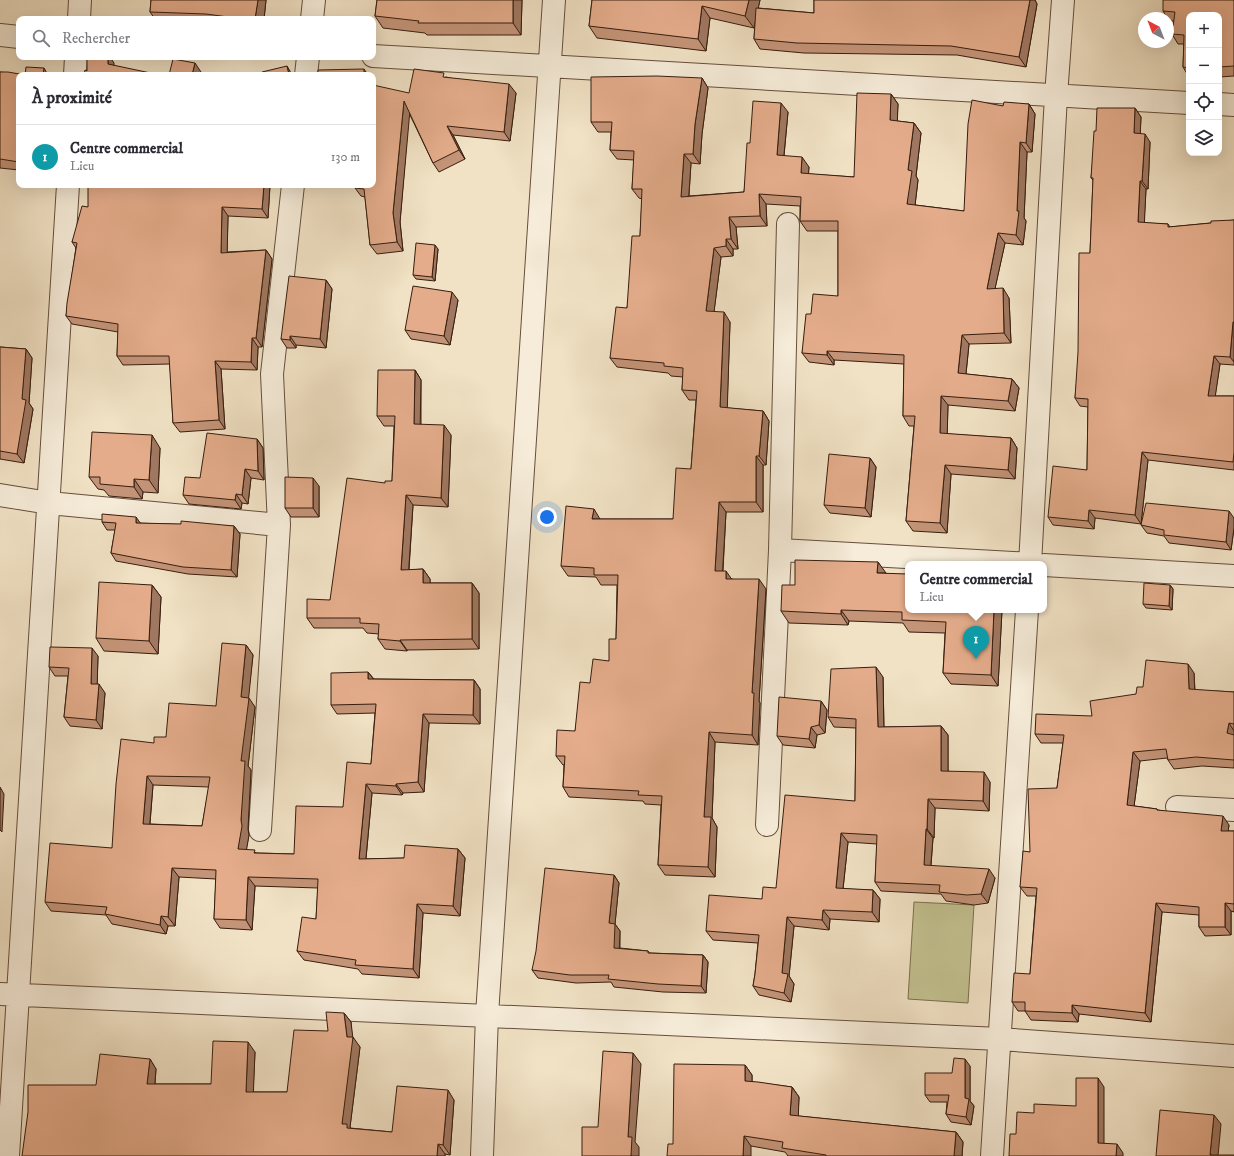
<!DOCTYPE html>
<html lang="fr">
<meta charset="utf-8">
<style>
:root{--surface:#fff;--page:#f2f2f3;--text:#2b2b33;--muted:#7c7c81;--line:#e1e1e2;--accent:#8f2418}
body{margin:0;font-family:"IM FELL DW Pica",serif;background:var(--page);color:var(--text)}
.controls{position:absolute;right:12px;top:12px;display:grid;overflow:hidden;border-radius:8px;box-shadow:0 4px 16px #0002}
.controls button{width:36px;height:36px;display:grid;place-items:center;padding:0;border:0;border-bottom:1px solid var(--line);background:var(--surface);color:var(--text);font:20px sans-serif}
.compass{position:absolute;left:1138px;top:12px;width:36px;height:36px;border-radius:50%;background:var(--surface);box-shadow:0 4px 16px #0002;rotate:318deg}
.you{position:absolute;left:547px;top:517px;width:14px;height:14px;margin:-10px;border:3px solid #fff;border-radius:50%;background:#1a73e8;box-shadow:0 0 0 6px #1a73e833}
.badge{display:grid;place-items:center;width:26px;height:26px;border-radius:50%;background:var(--accent);color:#fff;font-size:13px;font-weight:700}
.pin{position:absolute;translate:-50% -33px;filter:drop-shadow(0 1px 2px #0008)}
.pin::after{content:'';position:absolute;top:21px;width:14px;height:12px;background:inherit;clip-path:polygon(0 0,100% 0,50% 100%)}
.popup{position:absolute;left:905px;top:561px;width:142px;height:52px;box-sizing:border-box;display:grid;place-content:center;border-radius:8px;background:var(--surface);filter:drop-shadow(0 1px 3px #0005);font-size:13px;white-space:nowrap;color:var(--muted)}
.popup b{font-size:15px;color:var(--text)}
.popup::after{content:'';position:absolute;left:50%;top:100%;margin-left:-8px;border:8px solid transparent;border-top-color:var(--surface)}
.list{margin:0;padding:0;list-style:none}
h2{display:flex;justify-content:space-between;align-items:center;height:52px;margin:0;padding:0 16px;font-size:17px}
h2 small{font-size:13px;font-weight:400;color:var(--muted)}
.list li{display:grid;grid-template-columns:26px 1fr auto;gap:12px;align-items:center;box-sizing:border-box;height:64px;padding:0 16px;border-top:1px solid var(--line)}
.list b{display:block;font-size:15px;white-space:nowrap}
.list p{margin:0;font-size:13px;white-space:nowrap;color:var(--muted)}
.list em{font-size:13px;font-style:normal;color:var(--muted)}
.icon{flex:none;width:22px;height:22px;fill:none;stroke:currentColor;stroke-width:2;stroke-linecap:round;stroke-linejoin:round}
.map{position:relative;flex:none;width:1234px;height:1156px;overflow:hidden}
.search{position:absolute;background:var(--surface);box-shadow:0 4px 16px #0002;left:16px;top:16px;width:360px;height:44px;display:flex;align-items:center;gap:10px;box-sizing:border-box;padding:0 14px;border-radius:8px;color:var(--muted);font-size:15px}
.panel{position:absolute;background:var(--surface);box-shadow:0 4px 16px #0002;left:16px;top:72px;width:360px;height:116px;border-radius:8px}
.map>svg:first-child{display:block}
</style>
<div class="map">
<svg width="1234" height="1156" viewBox="0 0 1234 1156">
<rect width="100%" height="100%" fill="#f1e2c5"/>
<filter id="stains"><feTurbulence type="fractalNoise" baseFrequency=".005" numOctaves="4"/><feColorMatrix values="0 0 0 0 .2 0 0 0 0 .09 0 0 0 0 .02 0 0 0 .5 -.17"/></filter>
<radialGradient id="worn" r=".72"><stop offset=".6" stop-color="#630" stop-opacity="0"/><stop offset="1" stop-color="#630" stop-opacity=".3"/></radialGradient>
<path fill="#c2c08f" stroke="#7c6e4e" d="M 914,902 L 974,905 L 968,1003 L 908,999 Z"/>
<g fill="none" stroke-linecap="round" stroke-linejoin="round">
<g stroke="#664e3c" stroke-width="24">
<path id="minor" d="M 79,19 L 80,0
M 312,19 L 314,0
M 0,35 L 19,37
M 373,56 L 1189,103
M 75,75 L 76,57
M 306,75 L 308,57
M 1219,104 L 1234,105
M 0,495 L 49,503 L 279,525
M 780,550 L 1032,564
M 1030,564 L 1056,96 L 1063,0
M 1044,565 L 1234,576
M 1177,807 L 1234,810
M 767,825 L 780,550 L 788,224
M 260,830 L 279,525 L 272,374 L 293,185
M 0,994 L 1000,1039 L 1234,1056
M 8,1156 L 68,185
M 482,1156 L 487,1015 L 554,0
M 992,1156 L 1027,610"/>
</g>
<use href="#minor" stroke="#f6ecd9" stroke-width="22"/>
</g>
<path fill="#c49478" stroke="#371d0e" fill-rule="evenodd" d="M 151,0 L 266,0 L 264,19 L 155,19 L 150,12 Z
M 377,0 L 522,0 L 521,35 L 427,35 L 425,33 L 383,28 L 375,16 Z
M 592,0 L 760,0 L 758,8 L 814,13 L 814,0 L 1035,0 L 1037,4 L 1026,67 L 957,55 L 804,53 L 760,49 L 754,39 L 755,21 L 754,28 L 710,18 L 706,51 L 597,38 L 589,26 Z
M 1234,0 L 1234,76 L 1219,77 L 1219,15 L 1189,15 L 1189,77 L 1183,67 L 1184,44 L 1178,44 L 1172,34 L 1174,21 L 1169,21 L 1163,11 Z
M 0,72 L 25,75 L 48,75 L 19,75 L 19,170 L 0,168 Z
M 446,77 L 516,93 L 510,141 L 453,135 L 465,159 L 439,172 L 433,163 L 409,113 L 400,222 L 403,251 L 377,254 L 370,245 L 365,197 L 361,196 L 355,188 L 409,93 Z
M 702,78 L 708,88 L 702,134 L 700,164 L 691,163 L 689,196 L 744,192 L 750,143 L 788,112 L 784,156 L 809,167 L 808,174 L 854,177 L 891,94 L 898,104 L 897,121 L 914,123 L 921,133 L 916,176 L 918,180 L 915,205 L 964,211 L 1003,106 L 1029,104 L 1035,114 L 1032,152 L 1027,152 L 1024,218 L 1026,221 L 1023,245 L 1005,243 L 995,288 L 1009,298 L 1011,343 L 969,344 L 966,374 L 1012,379 L 1019,388 L 1015,411 L 948,405 L 947,434 L 1011,438 L 1017,448 L 1015,479 L 951,474 L 947,533 L 913,531 L 906,521 L 914,426 L 909,426 L 903,416 L 904,364 L 834,360 L 834,365 L 809,362 L 802,353 L 811,314 L 838,296 L 838,231 L 807,231 L 800,221 L 800,206 L 766,204 L 767,226 L 736,227 L 738,249 L 733,249 L 733,256 L 721,257 L 714,311 L 730,322 L 727,408 L 763,411 L 769,421 L 766,465 L 763,465 L 763,512 L 726,512 L 723,571 L 732,579 L 766,589 L 759,701 L 760,703 L 758,745 L 715,742 L 712,818 L 717,827 L 715,877 L 665,875 L 658,865 L 661,805 L 645,804 L 643,801 L 569,797 L 563,787 L 564,765 L 563,765 L 556,756 L 575,731 L 590,683 L 609,661 L 616,639 L 617,585 L 601,585 L 596,577 L 568,576 L 561,566 L 600,519 L 673,519 L 691,469 L 696,400 L 689,400 L 682,390 L 683,377 L 671,376 L 668,373 L 617,367 L 610,358 L 627,308 L 640,236 L 642,199 L 639,198 L 632,189 L 634,160 L 617,159 L 610,150 L 611,132 L 598,132 L 591,122 Z
M 1135,108 L 1141,117 L 1140,134 L 1150,142 L 1148,189 L 1146,189 L 1144,223 L 1168,224 L 1170,227 L 1211,223 L 1234,220 L 1234,365 L 1220,364 L 1215,396 L 1234,396 L 1234,470 L 1148,460 L 1141,524 L 1095,518 L 1094,529 L 1053,525 L 1048,517 L 1087,470 L 1088,407 L 1080,406 L 1075,398 L 1090,253 L 1093,180 L 1091,178 L 1096,131 Z
M 270,185 L 268,218 L 228,216 L 227,252 L 266,250 L 272,259 L 262,347 L 258,347 L 257,370 L 221,369 L 225,429 L 180,432 L 173,423 L 170,364 L 123,365 L 117,356 L 118,332 L 72,324 L 66,316 L 76,248 L 72,242 L 88,207 Z
M 438,249 L 435,281 L 416,279 L 413,275 Z
M 326,280 L 332,289 L 326,348 L 296,345 L 296,348 L 287,348 L 281,339 Z
M 458,300 L 450,345 L 411,339 L 405,330 Z
M 0,347 L 26,349 L 32,358 L 29,403 L 33,409 L 24,463 L 0,459 Z
M 415,370 L 421,380 L 421,425 L 451,435 L 448,507 L 413,505 L 409,570 L 423,569 L 430,579 L 430,583 L 472,583 L 479,593 L 479,649 L 407,650 L 407,651 L 385,649 L 378,639 L 379,634 L 367,633 L 363,628 L 314,628 L 307,618 L 330,600 L 385,483 L 392,481 L 394,426 L 384,426 L 377,416 Z
M 257,439 L 263,448 L 264,480 L 251,478 L 248,504 L 242,503 L 241,509 L 189,504 L 183,495 L 200,478 Z
M 160,448 L 158,493 L 143,492 L 142,499 L 109,496 L 104,490 L 98,489 L 89,477 Z
M 870,458 L 876,467 L 871,517 L 830,513 L 824,505 Z
M 319,486 L 319,517 L 291,517 L 285,508 Z
M 1234,518 L 1234,528 L 1231,550 L 1169,543 L 1164,536 L 1147,533 L 1141,525 Z
M 102,522 L 234,526 L 240,534 L 237,577 L 188,574 L 116,561 L 111,553 L 115,530 L 107,530 Z
M 878,562 L 885,573 L 1002,610 L 998,686 L 951,684 L 943,673 L 945,633 L 909,632 L 903,623 L 849,621 L 848,625 L 789,623 L 781,611 L 795,585 Z
M 152,585 L 161,597 L 158,654 L 104,651 L 96,638 Z
M 1170,585 L 1173,589 L 1172,610 L 1146,608 L 1143,604 Z
M 246,645 L 253,655 L 248,698 L 255,707 L 248,766 L 251,770 L 248,829 L 249,835 L 246,850 L 257,853 L 294,854 L 343,807 L 371,764 L 375,713 L 337,714 L 331,705 L 368,672 L 374,679 L 474,680 L 480,689 L 480,724 L 429,723 L 424,792 L 403,793 L 402,795 L 372,793 L 366,859 L 404,858 L 458,849 L 465,858 L 460,916 L 423,913 L 419,978 L 362,974 L 358,969 L 304,960 L 297,951 L 316,919 L 318,888 L 255,886 L 252,930 L 220,928 L 214,919 L 216,879 L 179,877 L 175,926 L 168,926 L 166,934 L 112,924 L 106,915 L 51,911 L 45,902 L 112,848 L 154,743 L 166,737 L 216,706 ZM 153,785 L 209,787 L 202,826 L 150,824 Z
M 98,656 L 97,684 L 105,693 L 102,729 L 70,726 L 64,717 L 68,676 L 55,676 L 49,667 Z
M 1194,673 L 1195,690 L 1234,692 L 1234,768 L 1202,766 L 1174,769 L 1168,760 L 1167,758 L 1140,761 L 1134,806 L 1157,809 L 1158,810 L 1229,825 L 1228,831 L 1234,831 L 1234,912 L 1231,911 L 1231,935 L 1205,936 L 1199,927 L 1199,915 L 1162,912 L 1151,1022 L 1079,1014 L 1078,1022 L 1031,1020 L 1025,1011 L 1018,1011 L 1012,1002 L 1030,974 L 1036,896 L 1027,896 L 1020,887 L 1030,852 L 1057,788 L 1063,743 L 1041,743 L 1035,734 L 1092,716 L 1136,694 L 1143,687 Z
M 883,677 L 884,727 L 941,726 L 948,735 L 948,771 L 990,782 L 989,811 L 935,808 L 934,838 L 933,838 L 931,866 L 995,878 L 988,903 L 974,905 L 946,901 L 941,894 L 881,891 L 875,882 L 877,844 L 848,842 L 843,889 L 873,890 L 880,899 L 879,922 L 830,919 L 829,930 L 794,926 L 789,976 L 794,984 L 791,1002 L 759,995 L 753,986 L 755,974 L 758,943 L 713,940 L 706,931 L 762,899 L 776,888 L 855,801 L 856,728 L 834,727 L 828,717 Z
M 821,701 L 827,710 L 825,733 L 817,735 L 815,748 L 783,745 L 777,736 Z
M 614,875 L 619,883 L 615,924 L 620,931 L 620,948 L 648,951 L 650,953 L 703,955 L 708,962 L 706,993 L 663,992 L 614,987 L 611,982 L 576,983 L 538,978 L 532,970 Z
M 344,1013 L 351,1022 L 352,1037 L 360,1047 L 350,1127 L 350,1128 L 392,1132 L 454,1100 L 450,1155 L 445,1154 L 445,1156 L 22,1156 L 96,1085 L 150,1059 L 156,1069 L 155,1084 L 211,1084 L 255,1052 L 253,1092 L 287,1092 L 328,1031 Z
M 745,1065 L 752,1075 L 752,1082 L 792,1087 L 799,1097 L 798,1116 L 956,1132 L 963,1142 L 962,1156 L 788,1156 L 785,1152 L 751,1146 L 673,1144 Z
M 970,1066 L 970,1101 L 974,1106 L 971,1125 L 951,1122 L 946,1114 L 947,1102 L 930,1102 L 925,1095 L 952,1073 Z"/>
<path fill="#a07861" stroke="#371d0e" d="M 258,0 L 266,0 L 264,19 L 255,19 Z
M 513,0 L 522,0 L 521,35 L 513,23 Z
M 749,0 L 760,0 L 754,28 L 745,16 Z
M 1030,0 L 1035,0 L 1037,4 L 1026,67 L 1019,57 Z
M 702,6 L 710,18 L 706,51 L 698,39 Z
M 108,57 L 110,57 L 114,63 L 114,73 L 108,64 Z
M 195,63 L 201,72 L 200,75 L 192,75 Z
M 287,66 L 290,71 L 291,75 L 289,75 Z
M 44,68 L 48,75 L 43,75 Z
M 364,69 L 368,75 L 364,75 Z
M 702,78 L 708,88 L 702,134 L 700,164 L 693,154 L 695,124 Z
M 509,84 L 516,93 L 510,141 L 504,132 Z
M 891,94 L 898,104 L 897,130 L 890,120 Z
M 404,101 L 410,110 L 400,222 L 403,251 L 397,242 L 393,213 Z
M 781,103 L 788,112 L 783,165 L 777,155 Z
M 1029,104 L 1035,114 L 1032,152 L 1026,143 Z
M 1135,108 L 1141,117 L 1140,141 L 1134,133 Z
M 914,123 L 921,133 L 916,176 L 918,180 L 914,214 L 907,204 L 908,170 Z
M 447,126 L 453,135 L 465,159 L 459,150 Z
M 1145,134 L 1150,142 L 1148,189 L 1142,181 Z
M 1020,142 L 1027,152 L 1024,218 L 1026,221 L 1023,245 L 1016,235 Z
M 684,154 L 691,163 L 688,207 L 681,197 Z
M 802,157 L 809,167 L 808,183 L 801,173 Z
M 1140,181 L 1146,189 L 1144,231 L 1138,222 Z
M 264,185 L 270,185 L 268,218 L 262,209 Z
M 759,194 L 766,204 L 767,226 L 760,216 Z
M 222,207 L 228,216 L 227,261 L 221,253 Z
M 729,217 L 736,227 L 738,249 L 731,239 Z
M 998,233 L 1005,243 L 993,298 L 987,289 Z
M 726,239 L 733,249 L 733,256 L 726,246 Z
M 435,245 L 438,249 L 435,281 L 432,277 Z
M 714,248 L 721,257 L 713,320 L 706,311 Z
M 266,250 L 272,259 L 262,347 L 256,338 Z
M 326,280 L 332,289 L 326,348 L 320,339 Z
M 1003,288 L 1009,298 L 1011,343 L 1004,333 Z
M 452,292 L 458,300 L 450,345 L 444,336 Z
M 724,312 L 730,322 L 727,417 L 720,407 Z
M 1233,322 L 1234,323 L 1234,362 L 1230,357 Z
M 962,335 L 969,344 L 965,383 L 958,373 Z
M 290,336 L 296,345 L 296,348 L 290,340 Z
M 252,338 L 258,347 L 257,370 L 251,362 Z
M 26,349 L 32,358 L 29,403 L 33,409 L 24,463 L 17,454 Z
M 827,351 L 834,360 L 834,365 L 827,355 Z
M 1214,356 L 1220,364 L 1214,405 L 1208,396 Z
M 215,361 L 221,369 L 225,429 L 219,420 Z
M 415,370 L 421,380 L 420,434 L 414,424 Z
M 1012,379 L 1019,388 L 1015,411 L 1008,401 Z
M 941,396 L 948,405 L 947,443 L 940,433 Z
M 763,411 L 769,421 L 766,465 L 759,456 Z
M 444,425 L 451,435 L 448,507 L 441,498 Z
M 152,435 L 160,448 L 158,493 L 149,480 Z
M 1011,438 L 1017,448 L 1015,479 L 1008,470 Z
M 257,439 L 263,448 L 264,480 L 258,471 Z
M 1142,452 L 1148,460 L 1141,524 L 1135,515 Z
M 756,456 L 763,465 L 763,512 L 756,502 Z
M 870,458 L 876,467 L 871,517 L 865,508 Z
M 945,465 L 951,474 L 947,533 L 940,523 Z
M 245,469 L 251,478 L 248,504 L 242,495 Z
M 313,478 L 319,486 L 319,517 L 313,508 Z
M 134,479 L 143,492 L 142,499 L 134,487 Z
M 236,494 L 242,503 L 241,509 L 235,500 Z
M 406,495 L 413,505 L 408,580 L 401,570 Z
M 719,502 L 726,512 L 722,581 L 715,571 Z
M 594,509 L 600,519 L 592,519 Z
M 1089,510 L 1095,518 L 1094,529 L 1088,521 Z
M 1229,511 L 1234,518 L 1234,528 L 1231,550 L 1226,542 Z
M 136,517 L 141,524 L 136,523 Z
M 234,526 L 240,534 L 237,577 L 231,570 Z
M 878,562 L 886,573 L 877,573 Z
M 423,569 L 430,579 L 430,593 L 423,583 Z
M 726,571 L 733,581 L 726,579 Z
M 759,579 L 766,589 L 759,701 L 760,703 L 758,745 L 752,735 L 752,693 Z
M 472,583 L 479,593 L 479,649 L 472,639 Z
M 152,585 L 161,597 L 158,654 L 149,641 Z
M 1170,585 L 1173,589 L 1172,610 L 1169,606 Z
M 841,610 L 849,621 L 848,625 L 841,614 Z
M 994,610 L 1002,610 L 998,686 L 991,675 Z
M 400,640 L 407,650 L 407,651 L 400,641 Z
M 246,645 L 253,655 L 248,704 L 249,698 L 255,707 L 248,766 L 251,770 L 248,829 L 249,835 L 245,859 L 238,849 L 241,820 L 241,697 Z
M 92,648 L 98,656 L 97,692 L 91,684 Z
M 1188,664 L 1194,673 L 1195,698 L 1189,689 Z
M 876,667 L 883,677 L 884,736 L 878,727 Z
M 368,672 L 375,681 L 368,679 Z
M 474,680 L 480,689 L 480,724 L 473,715 Z
M 99,684 L 105,693 L 102,729 L 96,720 Z
M 821,701 L 827,710 L 825,733 L 819,725 Z
M 423,714 L 429,723 L 424,792 L 418,782 Z
M 1229,723 L 1234,731 L 1234,738 L 1227,733 Z
M 941,726 L 948,735 L 948,780 L 941,771 Z
M 811,727 L 817,735 L 815,748 L 809,739 Z
M 709,732 L 715,742 L 712,818 L 717,827 L 715,877 L 708,867 L 704,817 Z
M 1133,752 L 1140,761 L 1133,814 L 1127,805 Z
M 984,772 L 990,782 L 989,811 L 983,801 Z
M 147,776 L 153,785 L 149,833 L 143,824 Z
M 366,784 L 372,793 L 365,868 L 359,859 Z
M 396,784 L 403,793 L 402,795 L 396,786 Z
M 0,787 L 4,794 L 2,832 L 0,830 Z
M 928,799 L 935,808 L 934,838 L 927,829 Z
M 1223,816 L 1229,825 L 1227,840 L 1221,831 Z
M 926,829 L 933,838 L 930,875 L 924,865 Z
M 841,833 L 848,842 L 842,898 L 836,888 Z
M 458,849 L 465,858 L 460,916 L 453,906 Z
M 172,868 L 179,877 L 175,926 L 168,917 Z
M 989,869 L 995,878 L 988,903 L 981,894 Z
M 614,875 L 619,883 L 615,924 L 620,931 L 619,955 L 614,948 L 609,923 Z
M 248,877 L 255,886 L 252,930 L 246,920 Z
M 873,890 L 880,899 L 879,922 L 872,912 Z
M 1156,903 L 1162,912 L 1151,1022 L 1145,1013 Z
M 1225,903 L 1231,911 L 1231,935 L 1225,927 Z
M 417,904 L 423,913 L 419,978 L 413,969 Z
M 823,910 L 830,919 L 829,930 L 822,920 Z
M 161,916 L 168,926 L 166,934 L 160,925 Z
M 787,917 L 794,926 L 789,976 L 794,984 L 791,1002 L 784,993 L 782,973 Z
M 703,955 L 708,962 L 706,993 L 701,986 Z
M 1072,1005 L 1079,1014 L 1078,1022 L 1072,1013 Z
M 344,1013 L 351,1022 L 353,1039 L 353,1037 L 360,1047 L 350,1127 L 354,1134 L 342,1124 L 347,1037 Z
M 248,1042 L 255,1052 L 253,1102 L 246,1092 Z
M 633,1053 L 641,1064 L 635,1142 L 639,1147 L 639,1156 L 631,1156 L 628,1137 Z
M 150,1059 L 156,1069 L 154,1094 L 147,1084 Z
M 965,1059 L 970,1066 L 970,1101 L 974,1106 L 971,1125 L 966,1117 L 965,1098 Z
M 745,1065 L 752,1075 L 752,1092 L 745,1081 Z
M 1098,1078 L 1104,1087 L 1104,1152 L 1098,1143 Z
M 792,1087 L 799,1097 L 798,1125 L 790,1115 Z
M 448,1090 L 454,1100 L 450,1155 L 443,1145 Z
M 1214,1115 L 1221,1124 L 1218,1156 L 1210,1155 Z
M 956,1132 L 963,1142 L 962,1156 L 954,1156 Z
M 744,1136 L 751,1146 L 751,1156 L 743,1156 Z
M 438,1144 L 445,1154 L 445,1156 L 437,1156 Z
M 1117,1144 L 1123,1153 L 1123,1156 L 1116,1156 Z"/>
<path fill="#e4ac8b" stroke="#371d0e" fill-rule="evenodd" d="M 151,0 L 258,0 L 255,19 L 243,19 L 206,14 L 150,12 Z
M 377,0 L 513,0 L 513,23 L 418,23 L 419,21 L 375,16 Z
M 592,0 L 749,0 L 745,16 L 702,6 L 698,39 L 589,26 Z
M 814,0 L 1030,0 L 1019,57 L 951,46 L 797,43 L 754,39 L 756,8 L 814,13 Z
M 1163,0 L 1234,0 L 1234,66 L 1219,67 L 1219,15 L 1189,15 L 1189,68 L 1183,67 L 1184,35 L 1172,34 L 1175,12 L 1163,11 Z
M 87,57 L 108,57 L 108,64 L 160,75 L 84,75 L 85,70 L 87,71 Z
M 173,59 L 195,63 L 192,75 L 169,75 Z
M 287,66 L 289,75 L 263,75 L 262,72 Z
M 26,67 L 44,68 L 43,75 L 19,75 L 19,162 L 0,159 L 0,72 L 8,72 L 25,75 Z
M 364,69 L 364,75 L 318,75 L 318,70 Z
M 414,69 L 444,73 L 443,77 L 509,84 L 504,132 L 447,126 L 459,150 L 433,163 L 404,101 L 393,213 L 397,242 L 370,245 L 364,189 L 355,188 L 355,185 L 373,185 L 373,85 L 409,93 Z
M 657,76 L 702,78 L 695,124 L 693,154 L 684,154 L 681,197 L 744,192 L 747,143 L 750,143 L 753,101 L 781,103 L 777,155 L 802,157 L 801,173 L 854,177 L 857,93 L 891,94 L 890,120 L 914,123 L 908,170 L 912,171 L 907,204 L 964,211 L 968,124 L 972,100 L 1003,106 L 1004,102 L 1029,104 L 1026,143 L 1020,142 L 1017,211 L 1019,211 L 1016,235 L 998,233 L 987,289 L 1003,288 L 1004,333 L 962,335 L 958,373 L 1012,379 L 1008,401 L 941,396 L 940,433 L 1011,438 L 1008,470 L 945,465 L 940,523 L 906,521 L 915,416 L 903,416 L 904,355 L 827,351 L 827,355 L 802,353 L 806,314 L 811,314 L 813,294 L 838,296 L 838,221 L 800,221 L 801,197 L 759,194 L 760,216 L 729,217 L 731,239 L 726,239 L 726,246 L 714,248 L 706,311 L 724,312 L 720,407 L 763,411 L 759,456 L 756,456 L 756,502 L 719,502 L 715,571 L 726,571 L 726,579 L 759,579 L 752,693 L 754,693 L 752,735 L 709,732 L 704,817 L 711,817 L 708,867 L 658,865 L 662,796 L 638,795 L 639,791 L 563,787 L 565,756 L 556,756 L 557,730 L 575,731 L 580,682 L 590,683 L 593,659 L 609,661 L 609,639 L 616,639 L 618,575 L 594,575 L 594,568 L 561,566 L 566,506 L 594,509 L 592,519 L 673,519 L 676,468 L 691,469 L 697,391 L 682,390 L 683,368 L 664,366 L 664,363 L 610,358 L 616,307 L 627,308 L 632,236 L 640,236 L 642,189 L 632,189 L 634,151 L 610,150 L 612,122 L 591,122 L 591,77 Z
M 1097,108 L 1135,108 L 1134,133 L 1145,134 L 1142,181 L 1140,181 L 1138,222 L 1168,224 L 1168,227 L 1211,223 L 1211,221 L 1234,220 L 1234,322 L 1233,322 L 1230,357 L 1214,356 L 1208,396 L 1234,396 L 1234,452 L 1233,462 L 1142,452 L 1135,515 L 1089,510 L 1088,521 L 1048,517 L 1053,466 L 1087,470 L 1088,399 L 1075,398 L 1078,352 L 1079,253 L 1090,253 L 1093,178 L 1091,178 L 1094,131 L 1096,131 Z
M 88,185 L 264,185 L 262,209 L 222,207 L 221,253 L 266,250 L 256,338 L 252,338 L 251,362 L 215,361 L 219,420 L 173,423 L 169,356 L 117,356 L 118,324 L 66,316 L 67,303 L 77,243 L 72,242 L 82,206 L 88,207 Z
M 416,243 L 435,245 L 432,277 L 413,275 Z
M 289,276 L 326,280 L 320,339 L 290,336 L 290,340 L 281,339 Z
M 413,286 L 452,292 L 444,336 L 405,330 Z
M 0,347 L 26,349 L 22,399 L 26,400 L 17,454 L 0,451 Z
M 378,370 L 415,370 L 414,424 L 444,425 L 441,498 L 406,495 L 401,570 L 423,569 L 423,583 L 472,583 L 472,639 L 400,640 L 400,641 L 378,639 L 379,624 L 360,623 L 360,618 L 307,618 L 307,599 L 330,600 L 347,478 L 385,483 L 385,481 L 392,481 L 395,416 L 377,416 Z
M 92,432 L 152,435 L 149,480 L 134,479 L 134,487 L 100,484 L 100,477 L 89,477 Z
M 207,433 L 257,439 L 258,471 L 245,469 L 242,495 L 236,494 L 235,500 L 183,495 L 185,477 L 200,478 Z
M 829,454 L 870,458 L 865,508 L 824,505 Z
M 285,477 L 313,478 L 313,508 L 285,508 Z
M 1146,503 L 1229,511 L 1226,542 L 1164,535 L 1164,530 L 1141,525 Z
M 102,514 L 136,517 L 136,523 L 181,524 L 181,521 L 234,526 L 231,570 L 183,567 L 111,553 L 116,523 L 102,522 Z
M 795,560 L 878,562 L 877,573 L 908,574 L 908,610 L 994,610 L 991,675 L 943,673 L 946,622 L 902,620 L 902,612 L 841,610 L 841,614 L 781,611 L 782,585 L 795,585 Z
M 99,582 L 152,585 L 149,641 L 96,638 Z
M 1144,583 L 1170,585 L 1169,606 L 1143,604 Z
M 222,643 L 246,645 L 241,697 L 249,698 L 241,761 L 245,761 L 241,820 L 242,826 L 238,849 L 255,850 L 254,853 L 294,854 L 296,806 L 343,807 L 347,762 L 371,764 L 376,704 L 331,705 L 331,673 L 368,672 L 368,679 L 474,680 L 473,715 L 423,714 L 418,782 L 396,784 L 396,786 L 366,784 L 359,859 L 404,858 L 405,845 L 458,849 L 453,906 L 417,904 L 413,969 L 355,965 L 356,960 L 297,951 L 302,917 L 316,919 L 318,879 L 248,877 L 246,920 L 214,919 L 216,870 L 172,868 L 168,917 L 161,916 L 160,925 L 105,914 L 107,907 L 45,902 L 50,843 L 112,848 L 116,784 L 121,739 L 154,743 L 154,737 L 166,737 L 169,703 L 216,706 ZM 147,776 L 210,777 L 202,826 L 143,824 Z
M 50,647 L 92,648 L 91,684 L 99,684 L 96,720 L 64,717 L 69,668 L 49,667 Z
M 1146,660 L 1188,664 L 1189,689 L 1234,692 L 1234,724 L 1229,723 L 1227,733 L 1234,735 L 1234,760 L 1196,757 L 1168,760 L 1166,749 L 1133,752 L 1127,805 L 1157,809 L 1157,810 L 1223,816 L 1221,831 L 1234,831 L 1234,904 L 1225,903 L 1225,927 L 1199,927 L 1199,907 L 1156,903 L 1145,1013 L 1072,1005 L 1072,1013 L 1025,1011 L 1025,1002 L 1012,1002 L 1014,973 L 1030,974 L 1037,888 L 1020,887 L 1023,851 L 1030,852 L 1028,789 L 1057,788 L 1064,735 L 1035,734 L 1036,714 L 1092,716 L 1090,701 L 1136,694 L 1137,687 L 1143,687 Z
M 876,667 L 878,727 L 941,726 L 941,771 L 984,772 L 983,801 L 928,799 L 927,829 L 926,829 L 924,865 L 989,869 L 981,894 L 967,895 L 939,892 L 940,885 L 875,882 L 877,835 L 841,833 L 836,888 L 873,890 L 872,912 L 823,910 L 822,920 L 787,917 L 782,973 L 788,974 L 784,993 L 753,986 L 755,974 L 759,935 L 706,931 L 709,895 L 762,899 L 763,887 L 776,888 L 785,795 L 855,801 L 856,719 L 828,717 L 831,669 Z
M 779,697 L 821,701 L 819,725 L 811,727 L 809,739 L 777,736 Z
M 545,868 L 614,875 L 609,923 L 615,924 L 614,948 L 648,951 L 648,953 L 703,955 L 701,986 L 658,984 L 608,979 L 609,975 L 570,975 L 532,970 L 536,951 Z
M 326,1012 L 344,1013 L 347,1037 L 353,1037 L 342,1124 L 347,1124 L 347,1128 L 392,1132 L 397,1086 L 448,1090 L 443,1145 L 438,1144 L 437,1156 L 22,1156 L 28,1112 L 28,1085 L 96,1085 L 100,1054 L 150,1059 L 147,1084 L 211,1084 L 213,1041 L 248,1042 L 246,1092 L 287,1092 L 294,1030 L 328,1031 Z
M 603,1051 L 633,1053 L 628,1137 L 632,1137 L 631,1156 L 582,1156 L 582,1127 L 598,1127 Z
M 954,1058 L 965,1059 L 965,1098 L 969,1099 L 966,1117 L 946,1114 L 949,1095 L 925,1095 L 925,1073 L 952,1073 Z
M 674,1064 L 745,1065 L 745,1081 L 758,1082 L 792,1087 L 790,1115 L 956,1132 L 954,1156 L 826,1156 L 826,1155 L 782,1148 L 783,1142 L 744,1136 L 743,1156 L 667,1156 L 668,1144 L 673,1144 Z
M 1076,1078 L 1098,1078 L 1098,1143 L 1117,1144 L 1116,1156 L 1009,1156 L 1010,1134 L 1016,1134 L 1017,1112 L 1034,1113 L 1034,1104 L 1076,1106 Z
M 1160,1110 L 1214,1115 L 1210,1155 L 1234,1155 L 1234,1156 L 1156,1156 Z"/>
<rect width="100%" height="100%" filter="url(#stains)"/>
<rect width="100%" height="100%" fill="url(#worn)"/>
</svg>
<div class="controls">
<button>+</button>
<button>−</button>
<button><svg class="icon" aria-label="locate" viewBox="0 0 24 24"><circle cx="12" cy="12" r="6"/><path d="M12 2v4M12 18v4M2 12h4M18 12h4"/></svg></button>
<button><svg class="icon" aria-label="layers" viewBox="0 0 24 24"><path d="M12 4l9 5-9 5-9-5zM3 14l9 5 9-5"/></svg></button>
</div>
<svg class="compass" viewBox="-18 -18 36 36"><path d="M0-13l5 13h-10z" fill="#e53935"/><path d="M0 13l5-13h-10z" fill="#7c7c81"/></svg>
<div class="you"></div>
<div class="pin badge" style="left:976px;top:659px;background:#0f9aa8">1</div>
<div class="popup"><b>Centre commercial</b>Lieu</div>
<div class="search"><svg class="icon" aria-label="search" viewBox="0 0 24 24"><circle cx="10" cy="10" r="6"/><path d="M15 15l6 6"/></svg>Rechercher</div>
<section class="panel">
<h2>À proximité<small></small></h2>
<ul class="list">
<li><span class="badge" style="background:#0f9aa8">1</span><div><b>Centre commercial</b><p>Lieu</p></div><em>130 m</em></li>
</ul>
</section>
</div>
